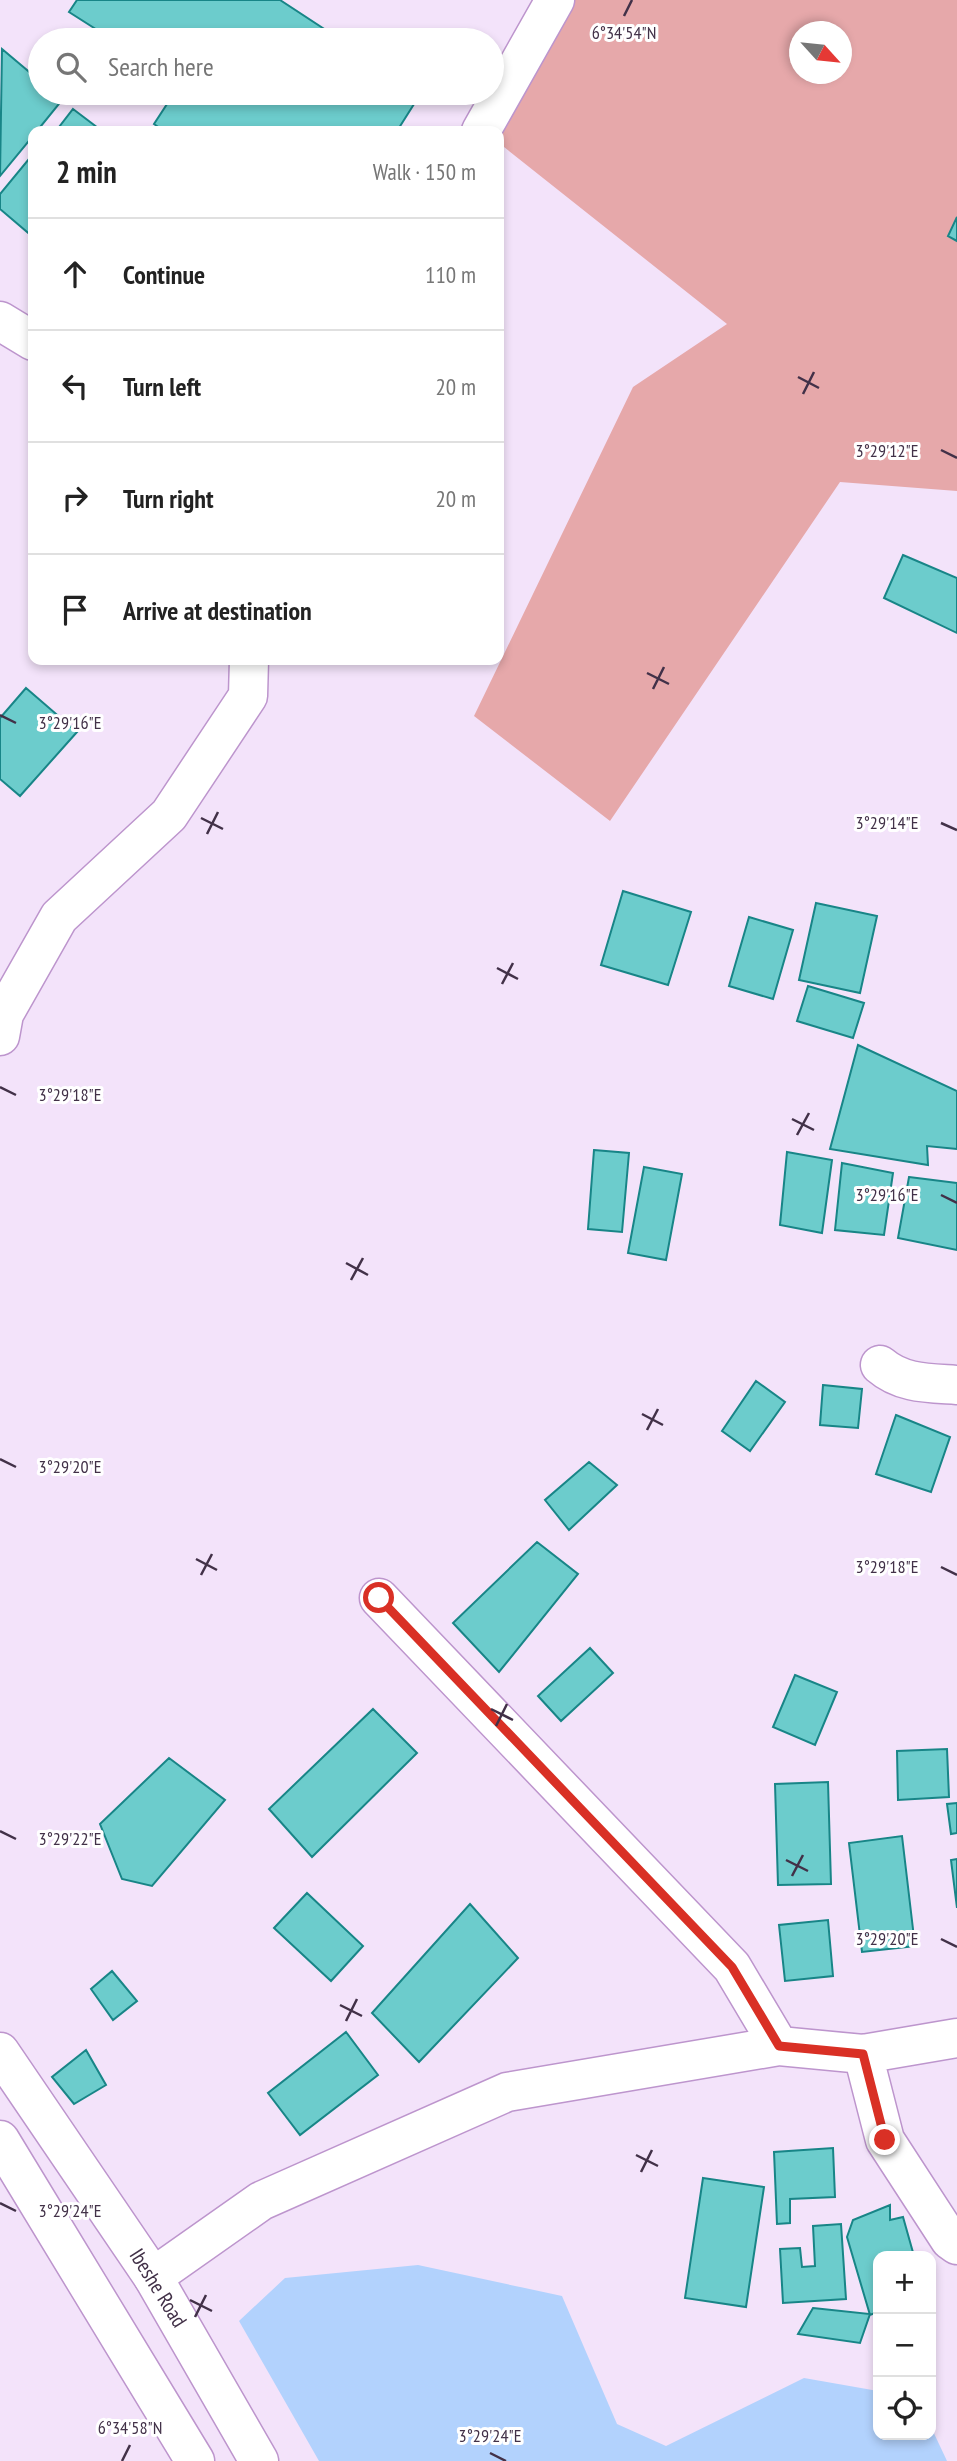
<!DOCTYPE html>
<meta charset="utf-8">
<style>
:root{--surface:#fff;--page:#f6f6f6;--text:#222;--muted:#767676;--line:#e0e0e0}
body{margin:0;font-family:"PT Sans Narrow",sans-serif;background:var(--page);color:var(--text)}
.controls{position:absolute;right:21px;bottom:21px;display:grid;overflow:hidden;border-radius:14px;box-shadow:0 4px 10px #0003}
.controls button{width:63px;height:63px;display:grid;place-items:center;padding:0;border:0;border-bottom:2px solid var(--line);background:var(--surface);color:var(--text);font:35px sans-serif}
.compass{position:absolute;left:789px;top:21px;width:63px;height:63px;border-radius:50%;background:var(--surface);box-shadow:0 4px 10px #0003;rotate:117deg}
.stop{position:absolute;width:21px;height:21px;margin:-16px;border:5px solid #d93025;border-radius:50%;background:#fff}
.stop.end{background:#d93025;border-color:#fff;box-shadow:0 2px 7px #0008}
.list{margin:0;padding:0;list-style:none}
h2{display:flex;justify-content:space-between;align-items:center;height:91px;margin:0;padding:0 28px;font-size:30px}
h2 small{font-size:23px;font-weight:400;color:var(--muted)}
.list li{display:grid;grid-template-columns:46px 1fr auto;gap:21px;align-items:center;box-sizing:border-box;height:112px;padding:0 28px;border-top:2px solid var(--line)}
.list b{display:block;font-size:26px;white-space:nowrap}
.list em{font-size:23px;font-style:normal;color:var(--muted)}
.icon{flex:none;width:38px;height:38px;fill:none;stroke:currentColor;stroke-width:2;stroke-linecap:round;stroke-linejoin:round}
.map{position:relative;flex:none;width:957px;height:2461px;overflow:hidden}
.search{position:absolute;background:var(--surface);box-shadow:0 4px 10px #0003;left:28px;top:28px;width:476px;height:77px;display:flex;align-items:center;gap:18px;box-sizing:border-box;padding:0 24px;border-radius:38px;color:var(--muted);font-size:26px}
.panel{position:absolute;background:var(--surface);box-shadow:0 4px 10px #0003;left:28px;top:126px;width:476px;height:539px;border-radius:14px}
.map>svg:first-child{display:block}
</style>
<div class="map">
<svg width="957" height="2461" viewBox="0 0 957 2461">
<rect width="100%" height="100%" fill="#f3e3fa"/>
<path fill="#e6a8aa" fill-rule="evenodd" d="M 556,0 L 957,0 L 957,491 L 840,482 L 610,821 L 474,716 L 633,387 L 727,324 L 499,143 L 499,131 ZM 800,32 L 842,32 L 842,74 L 800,74 Z"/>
<path fill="#b2d2fd" d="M 418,2265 L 562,2296 L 617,2424 L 666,2446 L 804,2378 L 878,2391 L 878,2435 L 931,2435 L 931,2427 L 947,2461 L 319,2461 L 239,2321 L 285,2278 Z"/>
<path fill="#6ccccc" stroke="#188587" stroke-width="2" d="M 77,0 L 280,0 L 341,40 L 113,40 L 69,12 Z
M 2,49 L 40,81 L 40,93 L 55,93 L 63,99 L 37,131 L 33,131 L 33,136 L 0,176 Z
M 149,93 L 421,93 L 397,131 L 164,131 L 154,124 L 167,104 Z
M 73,109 L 102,131 L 56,131 Z
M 33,154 L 33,237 L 0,209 L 0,194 Z
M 957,217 L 957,241 L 948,236 Z
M 903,555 L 957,578 L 957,633 L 884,598 Z
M 26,688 L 77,732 L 20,796 L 0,779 L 0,718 Z
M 623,891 L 691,912 L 668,985 L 601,965 Z
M 816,903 L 877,916 L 860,993 L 799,980 Z
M 749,917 L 793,930 L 773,999 L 729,986 Z
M 808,986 L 864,1003 L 853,1038 L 797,1021 Z
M 858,1045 L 957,1091 L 957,1149 L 927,1146 L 928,1165 L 830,1149 Z
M 594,1150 L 629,1153 L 622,1232 L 588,1229 Z
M 787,1152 L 832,1160 L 822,1233 L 780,1225 Z
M 842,1163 L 893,1173 L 884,1235 L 835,1230 Z
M 644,1167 L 682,1174 L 666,1260 L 628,1253 Z
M 909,1177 L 957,1183 L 957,1250 L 898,1238 Z
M 756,1381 L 785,1402 L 750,1451 L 722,1431 Z
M 823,1385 L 862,1389 L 858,1428 L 820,1425 Z
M 896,1415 L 950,1437 L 931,1492 L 876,1474 Z
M 589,1462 L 617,1485 L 569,1530 L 545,1500 Z
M 537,1542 L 578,1574 L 499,1672 L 453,1623 Z
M 590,1648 L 613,1673 L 561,1721 L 538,1696 Z
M 795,1675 L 837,1692 L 815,1745 L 773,1727 Z
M 373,1709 L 417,1753 L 312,1857 L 269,1809 Z
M 947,1749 L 949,1797 L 898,1800 L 897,1751 Z
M 169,1758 L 225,1800 L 152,1886 L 122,1879 L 100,1824 Z
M 828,1782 L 831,1884 L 778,1885 L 775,1784 Z
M 957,1803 L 957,1833 L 951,1834 L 947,1804 Z
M 902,1836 L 915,1946 L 862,1952 L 849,1843 Z
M 957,1859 L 957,1908 L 951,1860 Z
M 307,1893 L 363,1946 L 331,1981 L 274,1928 Z
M 470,1904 L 518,1958 L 419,2062 L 372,2013 Z
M 828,1920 L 833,1976 L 785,1981 L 779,1925 Z
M 112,1971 L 137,2001 L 113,2020 L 91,1989 Z
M 346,2032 L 378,2075 L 300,2135 L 268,2093 Z
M 86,2050 L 106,2085 L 74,2104 L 52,2077 Z
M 833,2148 L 835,2197 L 790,2199 L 790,2223 L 777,2224 L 774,2152 Z
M 703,2178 L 764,2187 L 746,2307 L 685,2298 Z
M 890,2205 L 890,2220 L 903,2217 L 914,2256 L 878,2256 L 878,2312 L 870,2315 L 847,2237 L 853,2220 Z
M 841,2224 L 846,2299 L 783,2303 L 780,2249 L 800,2248 L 802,2267 L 815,2266 L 813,2226 Z
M 813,2308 L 870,2314 L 860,2343 L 798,2334 Z"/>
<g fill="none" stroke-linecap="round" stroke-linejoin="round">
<g stroke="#bd95cd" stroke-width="41">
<path id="street" d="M 481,131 L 555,0
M 0,321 L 33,341
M 0,1036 L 4,1014 L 59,917 L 169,815 L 248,696 L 249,660
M 880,1365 C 902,1384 929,1383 957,1385
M 379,1598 L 732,1967 L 779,2046
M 863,2054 L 885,2140 L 950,2240 L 957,2245
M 153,2277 L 261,2201 L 507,2092 L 779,2046 L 863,2054 L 957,2038"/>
</g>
<g stroke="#bd95cd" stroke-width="41">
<path id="secondary" d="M 0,2052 L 153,2277 L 259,2461
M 0,2140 L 195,2461"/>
</g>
<use href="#street" stroke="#fff" stroke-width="38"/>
<use href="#secondary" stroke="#fff" stroke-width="38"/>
</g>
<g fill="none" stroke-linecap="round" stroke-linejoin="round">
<path stroke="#d93025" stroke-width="9" d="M 379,1598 L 732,1967 L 779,2046 L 863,2054 L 885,2140"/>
</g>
<path fill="none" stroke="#423148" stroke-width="2.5" d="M 624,16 L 632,0M 798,377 L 819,388M 803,394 L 814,372M 941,450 L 957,458M 647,673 L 669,684M 653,689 L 664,667M 0,715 L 16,723M 201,818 L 223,829M 941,823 L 957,830M 207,834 L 218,812M 497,968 L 518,979M 502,984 L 513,963M 0,1087 L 16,1095M 792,1119 L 814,1130M 797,1135 L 809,1113M 941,1195 L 957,1203M 346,1263 L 368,1275M 351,1280 L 363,1258M 642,1414 L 663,1425M 647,1430 L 658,1409M 0,1459 L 16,1467M 196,1559 L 217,1570M 941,1567 L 957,1575M 201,1575 L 212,1554M 491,1709 L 513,1720M 496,1726 L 507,1704M 0,1831 L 16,1839M 786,1860 L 808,1871M 792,1876 L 803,1855M 941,1939 L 957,1947M 340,2005 L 362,2016M 346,2021 L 357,1999M 636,2155 L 658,2166M 641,2172 L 652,2150M 0,2203 L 16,2211M 190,2300 L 212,2311M 195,2317 L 206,2295M 490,2453 L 506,2461M 122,2461 L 130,2445"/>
<g text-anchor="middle" stroke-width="6" stroke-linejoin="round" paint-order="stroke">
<g font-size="21" fill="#423148" stroke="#fff">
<text transform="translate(158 2288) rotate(58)" y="7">Ibeshe Road</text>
</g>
</g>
<g font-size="18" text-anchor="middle" fill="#423148" stroke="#fff" stroke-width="6" stroke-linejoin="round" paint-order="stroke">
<text x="624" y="39">6°34'54"N</text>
<text x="887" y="457">3°29'12"E</text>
<text x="70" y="729">3°29'16"E</text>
<text x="887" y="829">3°29'14"E</text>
<text x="70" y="1101">3°29'18"E</text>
<text x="887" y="1201">3°29'16"E</text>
<text x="70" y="1473">3°29'20"E</text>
<text x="887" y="1573">3°29'18"E</text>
<text x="70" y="1845">3°29'22"E</text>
<text x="887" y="1945">3°29'20"E</text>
<text x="70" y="2217">3°29'24"E</text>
<text x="130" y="2434">6°34'58"N</text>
<text x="490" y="2442">3°29'24"E</text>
</g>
</svg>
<div class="controls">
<button>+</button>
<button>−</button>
<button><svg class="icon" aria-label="locate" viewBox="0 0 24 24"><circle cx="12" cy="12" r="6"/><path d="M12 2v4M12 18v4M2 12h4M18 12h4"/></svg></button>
</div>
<svg class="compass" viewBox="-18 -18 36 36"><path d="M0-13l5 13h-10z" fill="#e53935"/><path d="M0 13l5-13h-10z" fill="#767676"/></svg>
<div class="stop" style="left:379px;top:1598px"></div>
<div class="stop end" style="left:885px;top:2140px"></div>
<div class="search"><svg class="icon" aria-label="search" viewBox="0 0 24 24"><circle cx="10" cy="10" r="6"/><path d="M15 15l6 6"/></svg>Search here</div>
<section class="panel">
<h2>2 min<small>Walk · 150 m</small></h2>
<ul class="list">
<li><svg class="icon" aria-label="ahead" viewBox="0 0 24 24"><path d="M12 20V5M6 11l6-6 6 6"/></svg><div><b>Continue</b></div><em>110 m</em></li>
<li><svg class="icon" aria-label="left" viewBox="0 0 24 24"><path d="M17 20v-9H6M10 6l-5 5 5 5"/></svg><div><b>Turn left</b></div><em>20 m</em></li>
<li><svg class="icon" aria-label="right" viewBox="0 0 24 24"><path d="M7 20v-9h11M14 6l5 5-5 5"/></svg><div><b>Turn right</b></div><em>20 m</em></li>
<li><svg class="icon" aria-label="arrive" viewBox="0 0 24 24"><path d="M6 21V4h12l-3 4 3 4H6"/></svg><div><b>Arrive at destination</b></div></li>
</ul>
</section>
</div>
